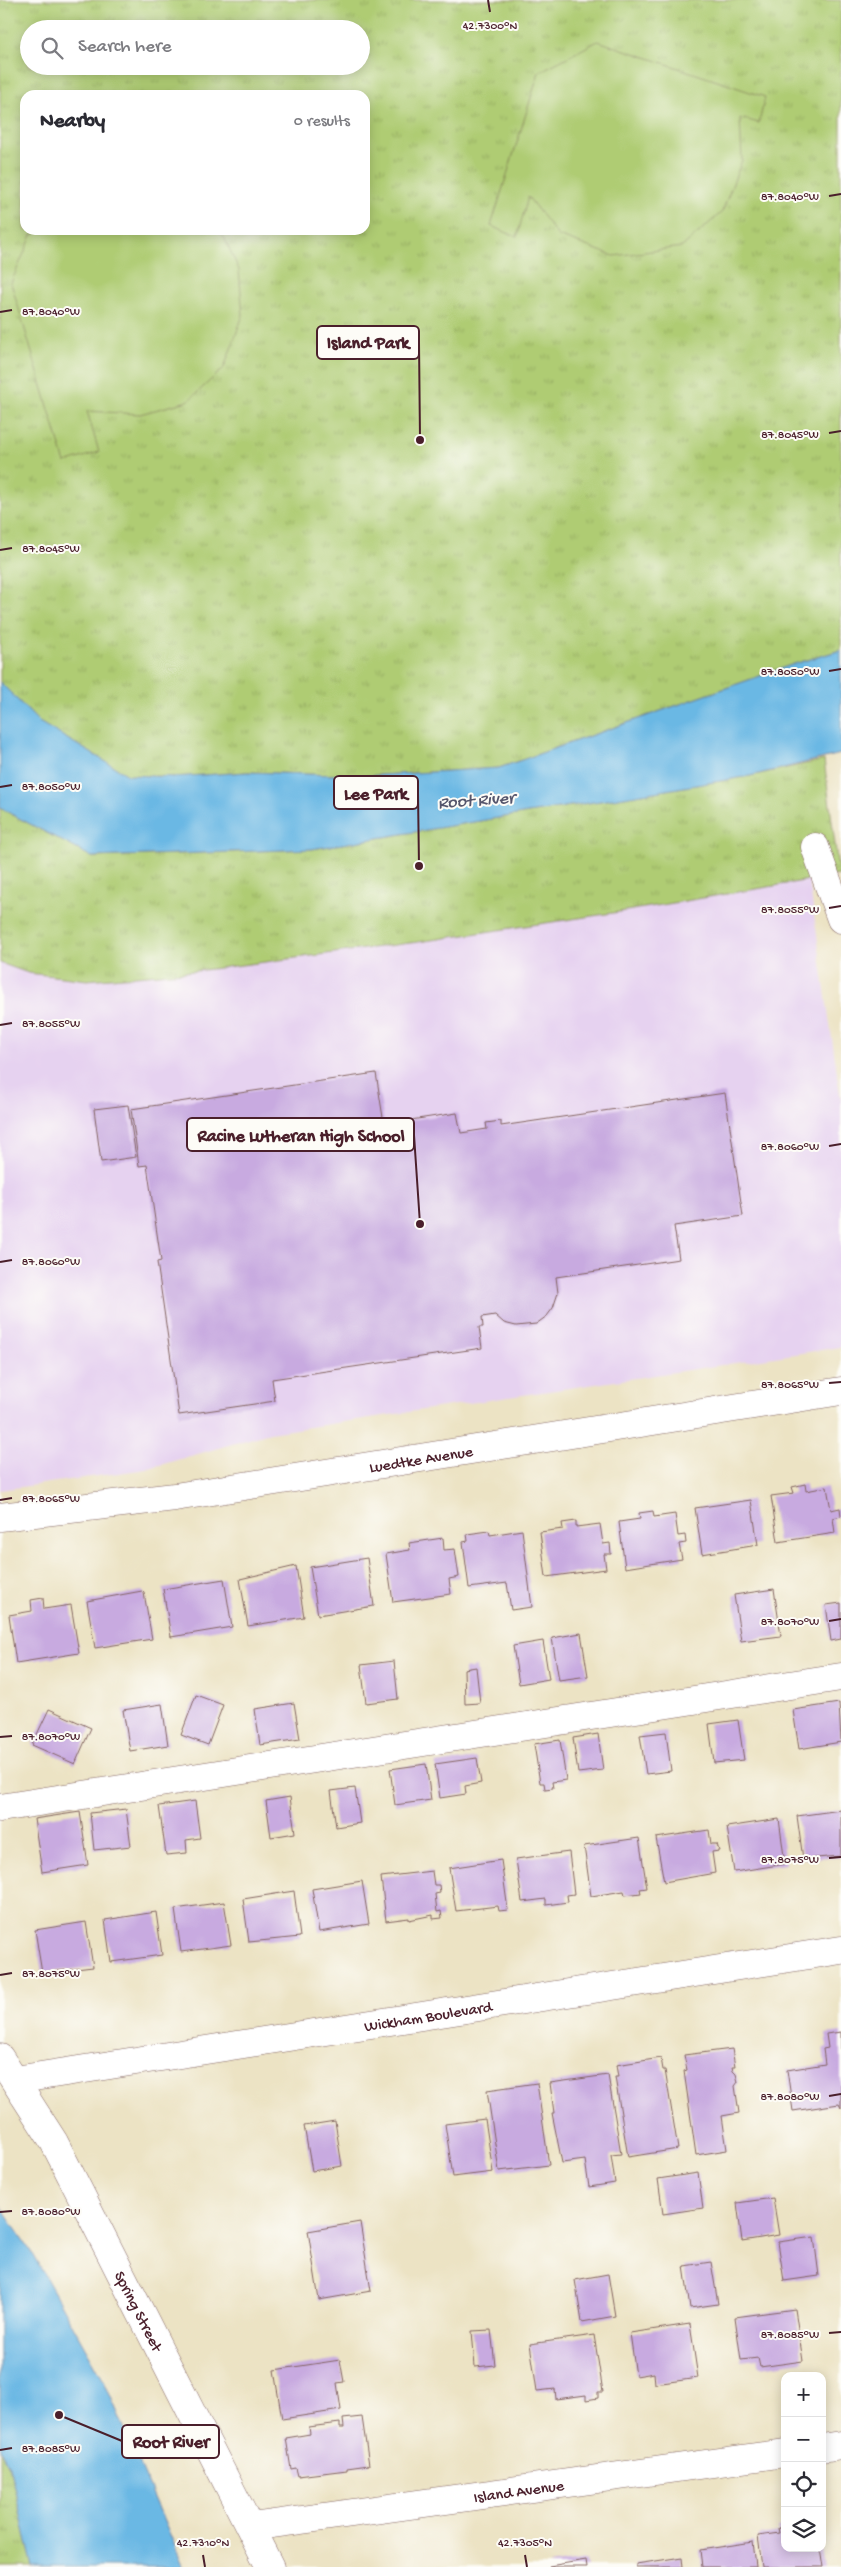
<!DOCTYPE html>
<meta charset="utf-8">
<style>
:root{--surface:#fff;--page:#f7f7f7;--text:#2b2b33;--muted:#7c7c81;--line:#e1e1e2}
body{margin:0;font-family:"Gochi Hand",sans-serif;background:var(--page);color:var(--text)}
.controls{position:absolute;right:15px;bottom:15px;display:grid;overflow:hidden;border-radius:10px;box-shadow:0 2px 12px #0003}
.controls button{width:45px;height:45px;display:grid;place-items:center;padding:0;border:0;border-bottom:1px solid var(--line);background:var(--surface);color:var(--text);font:25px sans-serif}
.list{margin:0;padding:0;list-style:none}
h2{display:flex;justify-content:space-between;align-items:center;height:65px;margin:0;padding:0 20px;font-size:21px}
h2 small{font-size:16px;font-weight:400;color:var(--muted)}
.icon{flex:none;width:28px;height:28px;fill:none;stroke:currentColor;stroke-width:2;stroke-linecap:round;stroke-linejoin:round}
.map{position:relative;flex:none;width:841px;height:2567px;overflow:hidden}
.search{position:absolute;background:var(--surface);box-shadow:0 2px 12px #0003;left:20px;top:20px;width:350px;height:55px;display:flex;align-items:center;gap:12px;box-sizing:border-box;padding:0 18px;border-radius:28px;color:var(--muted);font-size:19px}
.panel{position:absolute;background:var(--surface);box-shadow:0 2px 12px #0003;left:20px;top:90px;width:350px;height:145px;border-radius:15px}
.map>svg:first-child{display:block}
</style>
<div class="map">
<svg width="841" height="2567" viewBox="0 0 841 2567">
<defs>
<pattern id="park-tufts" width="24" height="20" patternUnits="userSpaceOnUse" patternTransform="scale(1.25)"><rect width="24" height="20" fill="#afcc73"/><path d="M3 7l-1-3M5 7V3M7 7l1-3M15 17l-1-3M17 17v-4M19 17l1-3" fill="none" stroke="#98af64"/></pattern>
</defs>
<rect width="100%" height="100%" fill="#fdfcf7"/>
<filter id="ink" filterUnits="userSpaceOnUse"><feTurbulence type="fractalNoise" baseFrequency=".02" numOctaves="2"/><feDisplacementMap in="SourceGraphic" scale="10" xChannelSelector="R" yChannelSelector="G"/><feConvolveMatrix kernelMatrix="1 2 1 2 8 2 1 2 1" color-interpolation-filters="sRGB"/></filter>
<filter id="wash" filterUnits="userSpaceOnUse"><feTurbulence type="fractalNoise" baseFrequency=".0096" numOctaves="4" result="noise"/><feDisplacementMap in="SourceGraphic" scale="20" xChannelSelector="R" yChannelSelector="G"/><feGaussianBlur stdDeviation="1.12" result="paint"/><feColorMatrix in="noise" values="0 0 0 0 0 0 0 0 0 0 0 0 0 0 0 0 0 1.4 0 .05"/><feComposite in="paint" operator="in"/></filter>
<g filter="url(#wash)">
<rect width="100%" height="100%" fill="#ece3c4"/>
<path fill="#e6d2f0" d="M 809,880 L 841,1101 L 841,1347 L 270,1433 L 146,1469 L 0,1490 L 0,963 L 28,973 L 626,911 Z"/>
<path fill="url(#park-tufts)" stroke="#7c764f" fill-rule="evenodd" d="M 0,0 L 841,0 L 841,650 L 794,664 L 499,768 L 364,776 L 247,772 L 174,777 L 128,775 L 39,722 L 0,682 ZM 29,29 L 361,29 L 361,66 L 29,66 ZM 25,95 L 365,95 L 365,230 L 25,230 Z
M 824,760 L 839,875 L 626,911 L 418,942 L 196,971 L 87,980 L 28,973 L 0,963 L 0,808 L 92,857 L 312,849 L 750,776 Z
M 0,2449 L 9,2466 L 33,2567 L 0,2567 Z"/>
<path fill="#afcc73" stroke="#7c764f" d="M 598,41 L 765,97 L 759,123 L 740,118 L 742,160 L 722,212 L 682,247 L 614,256 L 558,236 L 528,197 L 517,237 L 491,226 L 539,72 Z
M 46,230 L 215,230 L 224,237 L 239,270 L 243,315 L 224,368 L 188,401 L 140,414 L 87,411 L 99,452 L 65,463 L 11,283 L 32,235 Z"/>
<path fill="#6ab8e4" stroke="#5a6c88" d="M 841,650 L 841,754 L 750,776 L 312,849 L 92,857 L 0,808 L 0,682 L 39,722 L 128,775 L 174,777 L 247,772 L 364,776 L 499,768 L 794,664 Z
M 0,2206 L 32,2253 L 104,2381 L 184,2567 L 33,2567 L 9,2466 L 0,2449 Z"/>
<g id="blocks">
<path fill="#c8aae0" d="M 376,1073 L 384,1124 L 457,1113 L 461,1133 L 487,1129 L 486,1123 L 501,1121 L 501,1126 L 725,1093 L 743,1216 L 674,1226 L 679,1259 L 556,1277 L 558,1293 L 553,1308 L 547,1316 L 536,1324 L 516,1326 L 504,1323 L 495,1315 L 482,1317 L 483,1327 L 479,1327 L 482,1348 L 272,1379 L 275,1401 L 179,1415 L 157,1262 L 161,1261 L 147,1165 L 139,1166 L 131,1109 Z
M 128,1105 L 136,1157 L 101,1162 L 94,1109 Z
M 805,1484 L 806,1491 L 827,1487 L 831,1510 L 840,1508 L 841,1516 L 833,1518 L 835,1533 L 778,1542 L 771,1496 L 794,1493 L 792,1487 Z
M 751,1500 L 758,1545 L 702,1554 L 695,1508 Z
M 653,1511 L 654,1517 L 675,1514 L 678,1536 L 685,1535 L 686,1543 L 679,1544 L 682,1559 L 625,1568 L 619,1522 L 640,1519 L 639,1513 Z
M 576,1521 L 576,1527 L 600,1524 L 603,1544 L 610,1543 L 611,1554 L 604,1554 L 606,1569 L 546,1577 L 540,1532 L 563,1529 L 562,1523 Z
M 522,1530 L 532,1607 L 511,1610 L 507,1583 L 469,1588 L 463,1542 L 468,1541 L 467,1534 L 489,1531 L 490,1535 Z
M 443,1538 L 444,1550 L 455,1549 L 459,1577 L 449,1579 L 451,1594 L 393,1602 L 386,1554 L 410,1550 L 409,1543 Z
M 367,1558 L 374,1606 L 318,1615 L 310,1567 Z
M 296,1566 L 304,1617 L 248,1626 L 240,1579 Z
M 224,1579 L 232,1627 L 171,1637 L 163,1589 Z
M 774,1589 L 781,1636 L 741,1641 L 734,1595 Z
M 142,1591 L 144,1593 L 152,1639 L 95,1648 L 87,1601 Z
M 43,1598 L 44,1609 L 71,1605 L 79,1653 L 16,1663 L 9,1615 L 32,1611 L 31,1600 Z
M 841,1603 L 841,1639 L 831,1641 L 826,1605 Z
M 581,1633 L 588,1676 L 559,1680 L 552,1638 Z
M 543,1641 L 549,1679 L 519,1684 L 513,1646 Z
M 394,1661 L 398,1699 L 366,1703 L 361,1665 Z
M 476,1667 L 480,1703 L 465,1704 L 464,1669 Z
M 196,1695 L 223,1705 L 208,1745 L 181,1735 Z
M 294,1703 L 300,1739 L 260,1745 L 255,1709 Z
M 839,1703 L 841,1742 L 799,1749 L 793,1710 Z
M 162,1704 L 168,1745 L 130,1751 L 123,1710 Z
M 49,1709 L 91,1728 L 75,1764 L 32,1745 Z
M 738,1720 L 744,1760 L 714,1763 L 709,1724 Z
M 666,1732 L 671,1771 L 646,1774 L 640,1735 Z
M 598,1734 L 603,1770 L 578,1773 L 573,1738 Z
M 560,1740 L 566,1780 L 552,1782 L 553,1788 L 545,1789 L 544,1783 L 540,1783 L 534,1744 Z
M 477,1758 L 481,1783 L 465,1786 L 466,1794 L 440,1798 L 435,1764 Z
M 426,1764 L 431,1800 L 395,1805 L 390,1769 Z
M 355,1788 L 360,1823 L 336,1827 L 331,1791 Z
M 290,1797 L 295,1833 L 271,1837 L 266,1801 Z
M 195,1801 L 200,1838 L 186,1840 L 187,1853 L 166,1855 L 159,1806 Z
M 126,1809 L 131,1846 L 94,1850 L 90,1813 Z
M 841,1810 L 841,1856 L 803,1859 L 797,1816 Z
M 80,1812 L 88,1865 L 42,1872 L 34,1819 Z
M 779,1819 L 785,1864 L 734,1872 L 727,1827 Z
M 709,1830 L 711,1844 L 717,1844 L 719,1851 L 712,1852 L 715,1873 L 664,1882 L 656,1838 Z
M 639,1838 L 647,1888 L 640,1889 L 641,1893 L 625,1895 L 624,1891 L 591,1896 L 584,1846 Z
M 569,1852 L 574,1894 L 567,1895 L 568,1902 L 546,1905 L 546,1899 L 522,1902 L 516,1859 Z
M 501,1860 L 508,1910 L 499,1911 L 498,1906 L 456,1911 L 449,1868 Z
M 432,1871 L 434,1885 L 439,1885 L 440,1893 L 435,1894 L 437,1912 L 441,1911 L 442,1918 L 433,1919 L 433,1915 L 409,1920 L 409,1918 L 386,1921 L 381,1877 Z
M 362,1881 L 369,1924 L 319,1932 L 312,1889 Z
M 294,1891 L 300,1937 L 249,1942 L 243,1899 Z
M 224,1902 L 231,1945 L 181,1952 L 175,1909 Z
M 156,1912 L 162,1955 L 111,1962 L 105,1920 Z
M 86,1922 L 93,1967 L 42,1973 L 35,1930 Z
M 841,2032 L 841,2108 L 839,2104 L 793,2111 L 787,2070 L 825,2064 L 823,2049 L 828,2048 L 826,2034 Z
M 732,2049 L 735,2067 L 732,2067 L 733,2071 L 736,2074 L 738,2082 L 735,2086 L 739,2113 L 722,2116 L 727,2150 L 696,2155 L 684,2071 L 687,2070 L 684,2055 Z
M 661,2058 L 663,2070 L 665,2070 L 678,2149 L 628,2157 L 615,2077 L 618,2077 L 616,2065 Z
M 608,2075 L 621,2154 L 611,2155 L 615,2183 L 589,2187 L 585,2160 L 562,2163 L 552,2113 L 554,2113 L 550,2083 Z
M 537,2083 L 549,2165 L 499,2171 L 487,2090 Z
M 485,2119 L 493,2172 L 453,2177 L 445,2124 Z
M 335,2121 L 342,2166 L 312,2171 L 304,2126 Z
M 698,2173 L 703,2208 L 663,2214 L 658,2179 Z
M 773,2198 L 779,2235 L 742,2241 L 737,2203 Z
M 360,2222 L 371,2291 L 319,2300 L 308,2231 Z
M 814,2237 L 819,2276 L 784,2281 L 778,2242 Z
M 711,2262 L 718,2304 L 690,2308 L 684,2266 Z
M 608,2274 L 615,2316 L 582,2322 L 575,2280 Z
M 795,2309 L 803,2361 L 760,2367 L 758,2358 L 741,2360 L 735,2317 Z
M 690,2324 L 698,2378 L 655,2384 L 654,2373 L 636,2376 L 630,2333 Z
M 491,2330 L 495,2365 L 475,2367 L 472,2331 Z
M 594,2335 L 603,2392 L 598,2392 L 598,2398 L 586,2400 L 586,2395 L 556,2399 L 555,2389 L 537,2391 L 530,2344 Z
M 340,2360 L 344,2382 L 337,2383 L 341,2410 L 282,2419 L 274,2370 Z
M 362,2417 L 369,2465 L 347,2468 L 347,2470 L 298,2476 L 296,2468 L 291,2469 L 286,2438 L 310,2434 L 309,2427 L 340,2423 L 340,2428 L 344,2428 L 343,2419 Z
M 785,2527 L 785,2548 L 820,2548 L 823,2567 L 762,2567 L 758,2536 L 779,2533 L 778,2528 Z
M 753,2542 L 756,2567 L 702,2567 L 700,2550 Z
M 682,2557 L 683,2567 L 636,2567 L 636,2564 Z
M 586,2560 L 587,2567 L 550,2567 L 549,2566 Z"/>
</g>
</g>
<g filter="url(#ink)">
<use href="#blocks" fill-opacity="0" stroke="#836461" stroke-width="1"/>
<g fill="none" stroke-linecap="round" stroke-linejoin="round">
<g stroke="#836461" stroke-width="29">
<g id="minor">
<path d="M 815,847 L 841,919"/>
<path id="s1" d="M 0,1517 L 175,1497 L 841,1391"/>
<path d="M 0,1808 L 841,1677"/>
<path id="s2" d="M 15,2080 L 841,1950"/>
<path d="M 822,2448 L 841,2445"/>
<path id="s3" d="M 251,2527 L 785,2453"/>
</g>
</g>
<g stroke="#836461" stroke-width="29">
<g id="major">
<path id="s4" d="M 0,2058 L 54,2142 L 270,2567"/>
</g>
</g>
<use href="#minor" stroke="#fff" stroke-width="28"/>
<use href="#major" stroke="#fff" stroke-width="28"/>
</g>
</g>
<path fill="none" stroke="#4a1f2b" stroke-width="2" d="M 488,0 L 490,12M 829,196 L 841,194M 0,312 L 12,310M 829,433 L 841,431M 0,550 L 12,548M 829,671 L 841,669M 0,787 L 12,785M 829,908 L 841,906M 0,1025 L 12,1023M 829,1146 L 841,1144M 0,1262 L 12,1260M 829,1383 L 841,1382M 0,1500 L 12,1498M 829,1621 L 841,1619M 0,1737 L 12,1736M 829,1858 L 841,1857M 0,1975 L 12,1973M 829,2096 L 841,2094M 0,2212 L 12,2211M 829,2333 L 841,2332M 0,2450 L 12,2448M 203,2555 L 205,2567M 525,2555 L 527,2567"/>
<g text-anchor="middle" stroke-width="4" stroke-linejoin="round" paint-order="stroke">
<g font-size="16" fill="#4a1f2b" stroke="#fdfcf7">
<text dy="6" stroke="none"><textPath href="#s1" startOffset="425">Luedtke Avenue</textPath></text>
<text dy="6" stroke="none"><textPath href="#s2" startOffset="418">Wickham Boulevard</textPath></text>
<text dy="6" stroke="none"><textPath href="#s4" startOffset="289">Spring Street</textPath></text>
<text dy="6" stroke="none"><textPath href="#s3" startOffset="270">Island Avenue</textPath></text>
</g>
<g font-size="18" font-style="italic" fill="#55556c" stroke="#fdfcf7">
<text transform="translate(476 799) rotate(-4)" y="6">Root River</text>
</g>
</g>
<g font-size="12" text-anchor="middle" fill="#4a1f2b" stroke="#fdfcf7" stroke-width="4" stroke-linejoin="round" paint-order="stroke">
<text x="490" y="29">42.7300°N</text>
<text x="790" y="200">87.8040°W</text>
<text x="51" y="315">87.8040°W</text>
<text x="790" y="438">87.8045°W</text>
<text x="51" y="552">87.8045°W</text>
<text x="790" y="675">87.8050°W</text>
<text x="51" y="790">87.8050°W</text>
<text x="790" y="913">87.8055°W</text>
<text x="51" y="1027">87.8055°W</text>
<text x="790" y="1150">87.8060°W</text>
<text x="51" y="1265">87.8060°W</text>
<text x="790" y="1388">87.8065°W</text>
<text x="51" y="1502">87.8065°W</text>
<text x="790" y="1625">87.8070°W</text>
<text x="51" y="1740">87.8070°W</text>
<text x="790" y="1863">87.8075°W</text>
<text x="51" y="1977">87.8075°W</text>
<text x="790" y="2100">87.8080°W</text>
<text x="51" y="2215">87.8080°W</text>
<text x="790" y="2338">87.8085°W</text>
<text x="51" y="2452">87.8085°W</text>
<text x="203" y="2546">42.7310°N</text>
<text x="525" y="2546">42.7305°N</text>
</g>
<path fill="none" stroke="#4a1f2b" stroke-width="2" d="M420 440L419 342M419 866L418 793M420 1224L414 1135M59 2415L122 2441"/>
<g fill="#4a1f2b" stroke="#fdfcf7" stroke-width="2">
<circle cx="420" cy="440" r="5"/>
<circle cx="419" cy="866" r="5"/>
<circle cx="420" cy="1224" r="5"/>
<circle cx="59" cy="2415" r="5"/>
</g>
<g fill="#fdfcf7" stroke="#4a1f2b" stroke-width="2">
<rect x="317" y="326" width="102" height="33" rx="5"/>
<rect x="334" y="776" width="84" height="33" rx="5"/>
<rect x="187" y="1118" width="227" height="33" rx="5"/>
<rect x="122" y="2425" width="97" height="33" rx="5"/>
</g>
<g font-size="18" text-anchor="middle" font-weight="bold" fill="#4a1f2b">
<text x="368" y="348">Island Park</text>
<text x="376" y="799">Lee Park</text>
<text x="301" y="1141">Racine Lutheran High School</text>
<text x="171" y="2447">Root River</text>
</g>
</svg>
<div class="controls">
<button>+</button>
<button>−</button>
<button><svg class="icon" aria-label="locate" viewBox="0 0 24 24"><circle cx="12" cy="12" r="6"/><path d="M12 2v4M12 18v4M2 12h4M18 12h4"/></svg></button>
<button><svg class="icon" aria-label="layers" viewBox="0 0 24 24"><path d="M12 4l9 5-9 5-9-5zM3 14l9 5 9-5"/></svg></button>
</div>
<div class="search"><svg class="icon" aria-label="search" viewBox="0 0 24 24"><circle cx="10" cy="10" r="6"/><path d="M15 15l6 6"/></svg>Search here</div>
<section class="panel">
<h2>Nearby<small>0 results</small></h2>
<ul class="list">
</ul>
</section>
</div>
